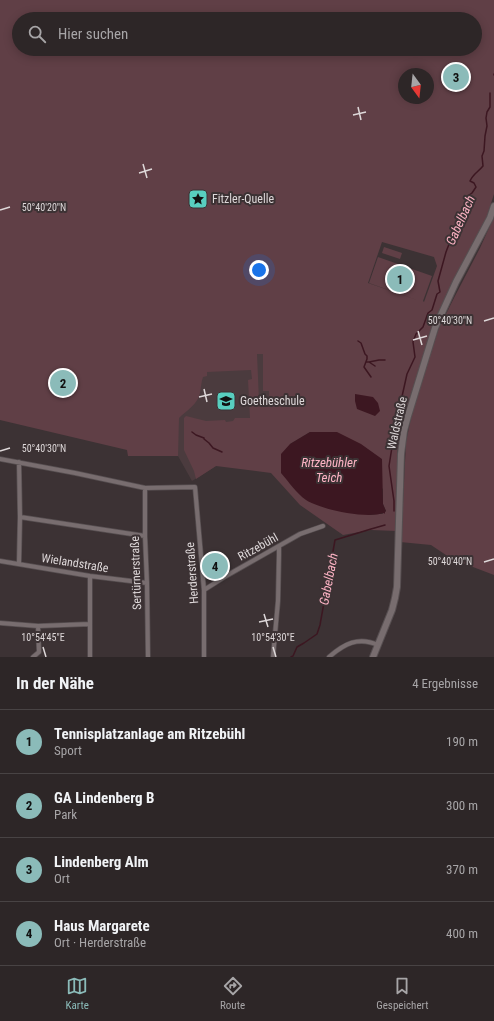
<!DOCTYPE html>
<html lang="de">
<meta charset="utf-8">
<style>
:root{--surface:#2d2627;--page:#352e2f;--text:#f1f3f6;--muted:#a7a5a7;--line:#484344;--accent:#8bbbb9}
body{margin:0;font-family:"Roboto Condensed",sans-serif;background:var(--page);color:var(--text)}
.compass{position:absolute;left:398px;top:68px;width:36px;height:36px;border-radius:50%;background:var(--surface);box-shadow:0 2px 10px #0003;rotate:165deg}
.you{position:absolute;left:259px;top:270px;width:14px;height:14px;margin:-10px;border:3px solid #fff;border-radius:50%;background:#1a73e8;box-shadow:0 0 0 6px #1a73e833}
.badge{display:grid;place-items:center;width:26px;height:26px;border-radius:50%;background:var(--accent);color:#111;font-size:13px;font-weight:700}
.pin{position:absolute;translate:-50% -50%;border:2px solid #fff;box-shadow:0 1px 4px #0006}
.list{margin:0;padding:0;list-style:none}
h2{display:flex;justify-content:space-between;align-items:center;height:52px;margin:0;padding:0 16px;font-size:17px}
h2 small{font-size:13px;font-weight:400;color:var(--muted)}
.list li{display:grid;grid-template-columns:26px 1fr auto;gap:12px;align-items:center;box-sizing:border-box;height:64px;padding:0 16px;border-top:1px solid var(--line)}
.list b{display:block;font-size:15px;white-space:nowrap}
.list p{margin:0;font-size:13px;white-space:nowrap;color:var(--muted)}
.list em{font-size:13px;font-style:normal;color:var(--muted)}
.icon{flex:none;width:22px;height:22px;fill:none;stroke:currentColor;stroke-width:2;stroke-linecap:round;stroke-linejoin:round}
.map{position:relative;flex:none;width:494px;height:657px;overflow:hidden}
.search{position:absolute;background:var(--surface);box-shadow:0 2px 10px #0003;left:12px;right:12px;top:12px;height:44px;display:flex;align-items:center;gap:10px;box-sizing:border-box;padding:0 14px;border-radius:22px;color:var(--muted);font-size:15px}
.sheet{height:308px;background:var(--surface)}
nav{display:flex;justify-content:space-around;align-items:center;box-sizing:border-box;height:56px;border-top:1px solid var(--line);background:var(--surface);font-size:11px;color:var(--muted)}
nav a{display:grid;justify-items:center;gap:2px}
nav .on{color:var(--accent)}
.map>svg:first-child{display:block}
</style>
<div class="map">
<svg width="494" height="657" viewBox="0 0 494 657">
<rect width="100%" height="100%" fill="#3c3234"/>
<path fill="#4b3b3e" d="M 288,338 L 287,411 L 216,466 L 192,481 L 178,456 L 163,456 L 164,357 Z"/>
<path fill="#603f46" fill-rule="evenodd" d="M 0,0 L 494,0 L 494,194 L 486,219 L 429,339 L 401,429 L 397,453 L 397,531 L 371,530 L 343,535 L 300,505 L 271,473 L 216,466 L 196,479 L 194,471 L 184,450 L 184,418 L 186,416 L 206,421 L 225,420 L 226,422 L 233,421 L 235,418 L 250,418 L 248,380 L 252,379 L 251,370 L 207,372 L 207,376 L 203,377 C 201,383 201,388 200,393 C 198,404 186,411 179,418 L 178,456 L 128,456 L 127,450 L 0,420 ZM 19,19 L 475,19 L 475,49 L 19,49 ZM 404,74 L 428,74 L 428,98 L 404,98 ZM 382,242 L 434,257 L 437,266 L 424,302 L 423,301 L 432,276 L 378,257 L 369,283 L 420,301 L 368,283 ZM 257,354 L 263,354 L 263,391 L 269,391 L 269,402 L 259,401 ZM 310,432 L 383,489 L 383,504 L 386,511 L 382,514 L 377,514 L 370,515 L 290,444 Z
M 494,217 L 494,575 L 452,559 L 431,545 L 400,542 L 402,524 L 406,442 L 414,404 L 439,328 L 455,296 L 480,248 Z
M 384,247 L 402,253 L 400,259 L 382,253 Z"/>
<path fill="#3c1721" d="M 355,394 L 373,397 L 378,403 L 380,411 L 375,416 L 357,409 L 355,401 Z
M 310,432 L 337,432 L 361,444 L 382,459 L 383,504 L 386,511 L 385,512 L 385,514 L 384,513 C 366,519 322,510 306,500 C 296,493 289,482 281,473 L 281,454 L 290,444 Z"/>
<g fill="none" stroke-linecap="round" stroke-linejoin="round">
<path stroke="#3c1721" stroke-width="1.5" d="M 494,75 L 494,74
M 358,341 L 361,343 L 365,354 L 367,356 L 367,359 L 364,367 L 371,377
M 366,362 L 369,362 L 379,360 L 385,360
M 369,362 L 375,366
M 192,432 L 196,435 L 204,438 L 204,439 L 209,443 L 213,448 L 222,452
M 394,511 L 394,501 L 389,466 L 395,428 L 407,374 L 415,357 L 413,342 L 416,334 L 423,327 L 428,313 L 432,310 L 437,294 L 440,292 L 438,281 L 446,252 L 451,239 L 452,230 L 459,223 L 470,200 L 469,195 L 472,193 L 476,187 L 474,183 L 470,181 C 473,174 478,172 483,166 L 482,156 L 484,151 L 485,136 L 487,126 L 486,118 L 487,112 L 490,107 L 490,93
M 291,657 L 293,656 L 297,647 L 304,643 L 317,634 L 320,625 L 335,540 L 371,529 L 385,525"/>
<g stroke="#574f51" stroke-width="5.5">
<path id="street" d="M 0,459 L 75,473 L 145,488 L 195,487 L 204,590 L 204,657
M 19,462 L 20,517 L 19,563
M 145,488 L 145,536 L 147,583 L 148,657
M 20,517 L 145,536
M 0,561 L 90,576 L 147,583
M 90,576 L 90,657
M 204,590 L 226,576 L 300,534 L 323,526
M 0,623 L 38,626 L 90,624
M 33,657 L 39,652 L 38,626
M 273,657 L 278,601 L 279,554 L 279,547
M 329,657 C 344,644 358,636 378,645"/>
</g>
<g stroke="#574f51" stroke-width="8">
<path id="secondary" d="M 373,657 L 392,610 L 395,598 L 397,587 L 398,554 L 401,454 L 404,431 L 408,416 L 435,328 L 456,282 L 490,218 L 494,206"/>
</g>
<use href="#street" stroke="#786d6f" stroke-width="4"/>
<use href="#secondary" stroke="#786d6f" stroke-width="6"/>
</g>
<path fill="none" stroke="#ded8d9" stroke-width="1.5" d="M 358,107 L 361,120M 353,115 L 366,112M 143,164 L 147,178M 139,173 L 152,169M 0,210 L 10,207M 484,321 L 494,318M 418,331 L 422,345M 413,340 L 427,336M 204,389 L 207,402M 199,397 L 212,394M 0,451 L 10,448M 484,562 L 494,559M 264,614 L 268,627M 259,622 L 273,619M 43,647 L 46,657M 273,647 L 276,657"/>
<defs>
<g id="sight-square" transform="scale(1)"><rect x="-9" y="-9" width="18" height="18" rx="4" fill="#58cebf" stroke="#3c3234"/><path d="M0-6L1.8-2.2L6-1.7L2.9 1.2L3.7 5.4L0 3.3L-3.7 5.4L-2.9 1.2L-6-1.7L-1.8-2.2Z" fill="#111"/></g>
<g id="school-square" transform="scale(1)"><rect x="-9" y="-9" width="18" height="18" rx="4" fill="#58cebf" stroke="#3c3234"/><path d="M0-5L7-2L0 1L-7-2ZM-4 1L0 2.5L4 1V4Q0 6-4 4Z" fill="#111"/></g>
</defs>
<g fill-rule="evenodd">
<use href="#sight-square" x="198" y="199"/>
<use href="#school-square" x="226" y="401"/>
</g>
<g text-anchor="middle" stroke-width="4" stroke-linejoin="round" paint-order="stroke">
<g font-size="12" fill="#ded8d9" stroke="#3c3234" text-anchor="start">
<text x="212" y="203">Fitzler-Quelle</text>
<text x="240" y="405">Goetheschule</text>
</g>
<g font-size="12" fill="#ded8d9" stroke="#3c3234">
<text transform="translate(397 423) rotate(-77)" y="4">Waldstraße</text>
<text transform="translate(258 547) rotate(-29)" y="4">Ritzebühl</text>
<text transform="translate(75 563) rotate(9)" y="4">Wielandstraße</text>
<text transform="translate(136 573) rotate(-92)" y="4">Sertürnerstraße</text>
<text transform="translate(192 573) rotate(-94)" y="4">Herderstraße</text>
</g>
<g font-size="13" font-style="italic" fill="#fdb3c4" stroke="#3c3234">
<text transform="translate(460 220) rotate(-66)" y="5">Gabelbach</text>
<text x="329" y="467">Ritzebühler<tspan x="329" dy="15">Teich</tspan></text>
<text transform="translate(328 579) rotate(-79)" y="5">Gabelbach</text>
</g>
</g>
<g font-size="10" text-anchor="middle" fill="#ded8d9" stroke="#3c3234" stroke-width="4" stroke-linejoin="round" paint-order="stroke">
<text x="44" y="211">50°40'20"N</text>
<text x="450" y="324">50°40'30"N</text>
<text x="44" y="452">50°40'30"N</text>
<text x="450" y="565">50°40'40"N</text>
<text x="43" y="641">10°54'45"E</text>
<text x="273" y="641">10°54'30"E</text>
</g>
</svg>
<svg class="compass" viewBox="-18 -18 36 36"><path d="M0-13l5 13h-10z" fill="#e53935"/><path d="M0 13l5-13h-10z" fill="#a7a5a7"/></svg>
<div class="you"></div>
<div class="pin badge" style="left:400px;top:279px">1</div>
<div class="pin badge" style="left:63px;top:383px">2</div>
<div class="pin badge" style="left:456px;top:77px">3</div>
<div class="pin badge" style="left:215px;top:566px">4</div>
<div class="search"><svg class="icon" aria-label="search" viewBox="0 0 24 24"><circle cx="10" cy="10" r="6"/><path d="M15 15l6 6"/></svg>Hier suchen</div>
</div>
<section class="sheet">
<h2>In der Nähe<small>4 Ergebnisse</small></h2>
<ul class="list">
<li><span class="badge">1</span><div><b>Tennisplatzanlage am Ritzebühl</b><p>Sport</p></div><em>190 m</em></li>
<li><span class="badge">2</span><div><b>GA Lindenberg B</b><p>Park</p></div><em>300 m</em></li>
<li><span class="badge">3</span><div><b>Lindenberg Alm</b><p>Ort</p></div><em>370 m</em></li>
<li><span class="badge">4</span><div><b>Haus Margarete</b><p>Ort · Herderstraße</p></div><em>400 m</em></li>
</ul>
</section>
<nav>
<a class="on"><svg class="icon" aria-label="map" viewBox="0 0 24 24"><path d="M3 6l6-2 6 2 6-2v14l-6 2-6-2-6 2zM9 4v14M15 6v14"/></svg>Karte</a>
<a><svg class="icon" aria-label="directions" viewBox="0 0 24 24"><path d="M12 3l9 9-9 9-9-9zM9 14v-3h6M13 9l2 2-2 2"/></svg>Route</a>
<a><svg class="icon" aria-label="saved" viewBox="0 0 24 24"><path d="M7 4h10v16l-5-4-5 4z"/></svg>Gespeichert</a>
</nav>
